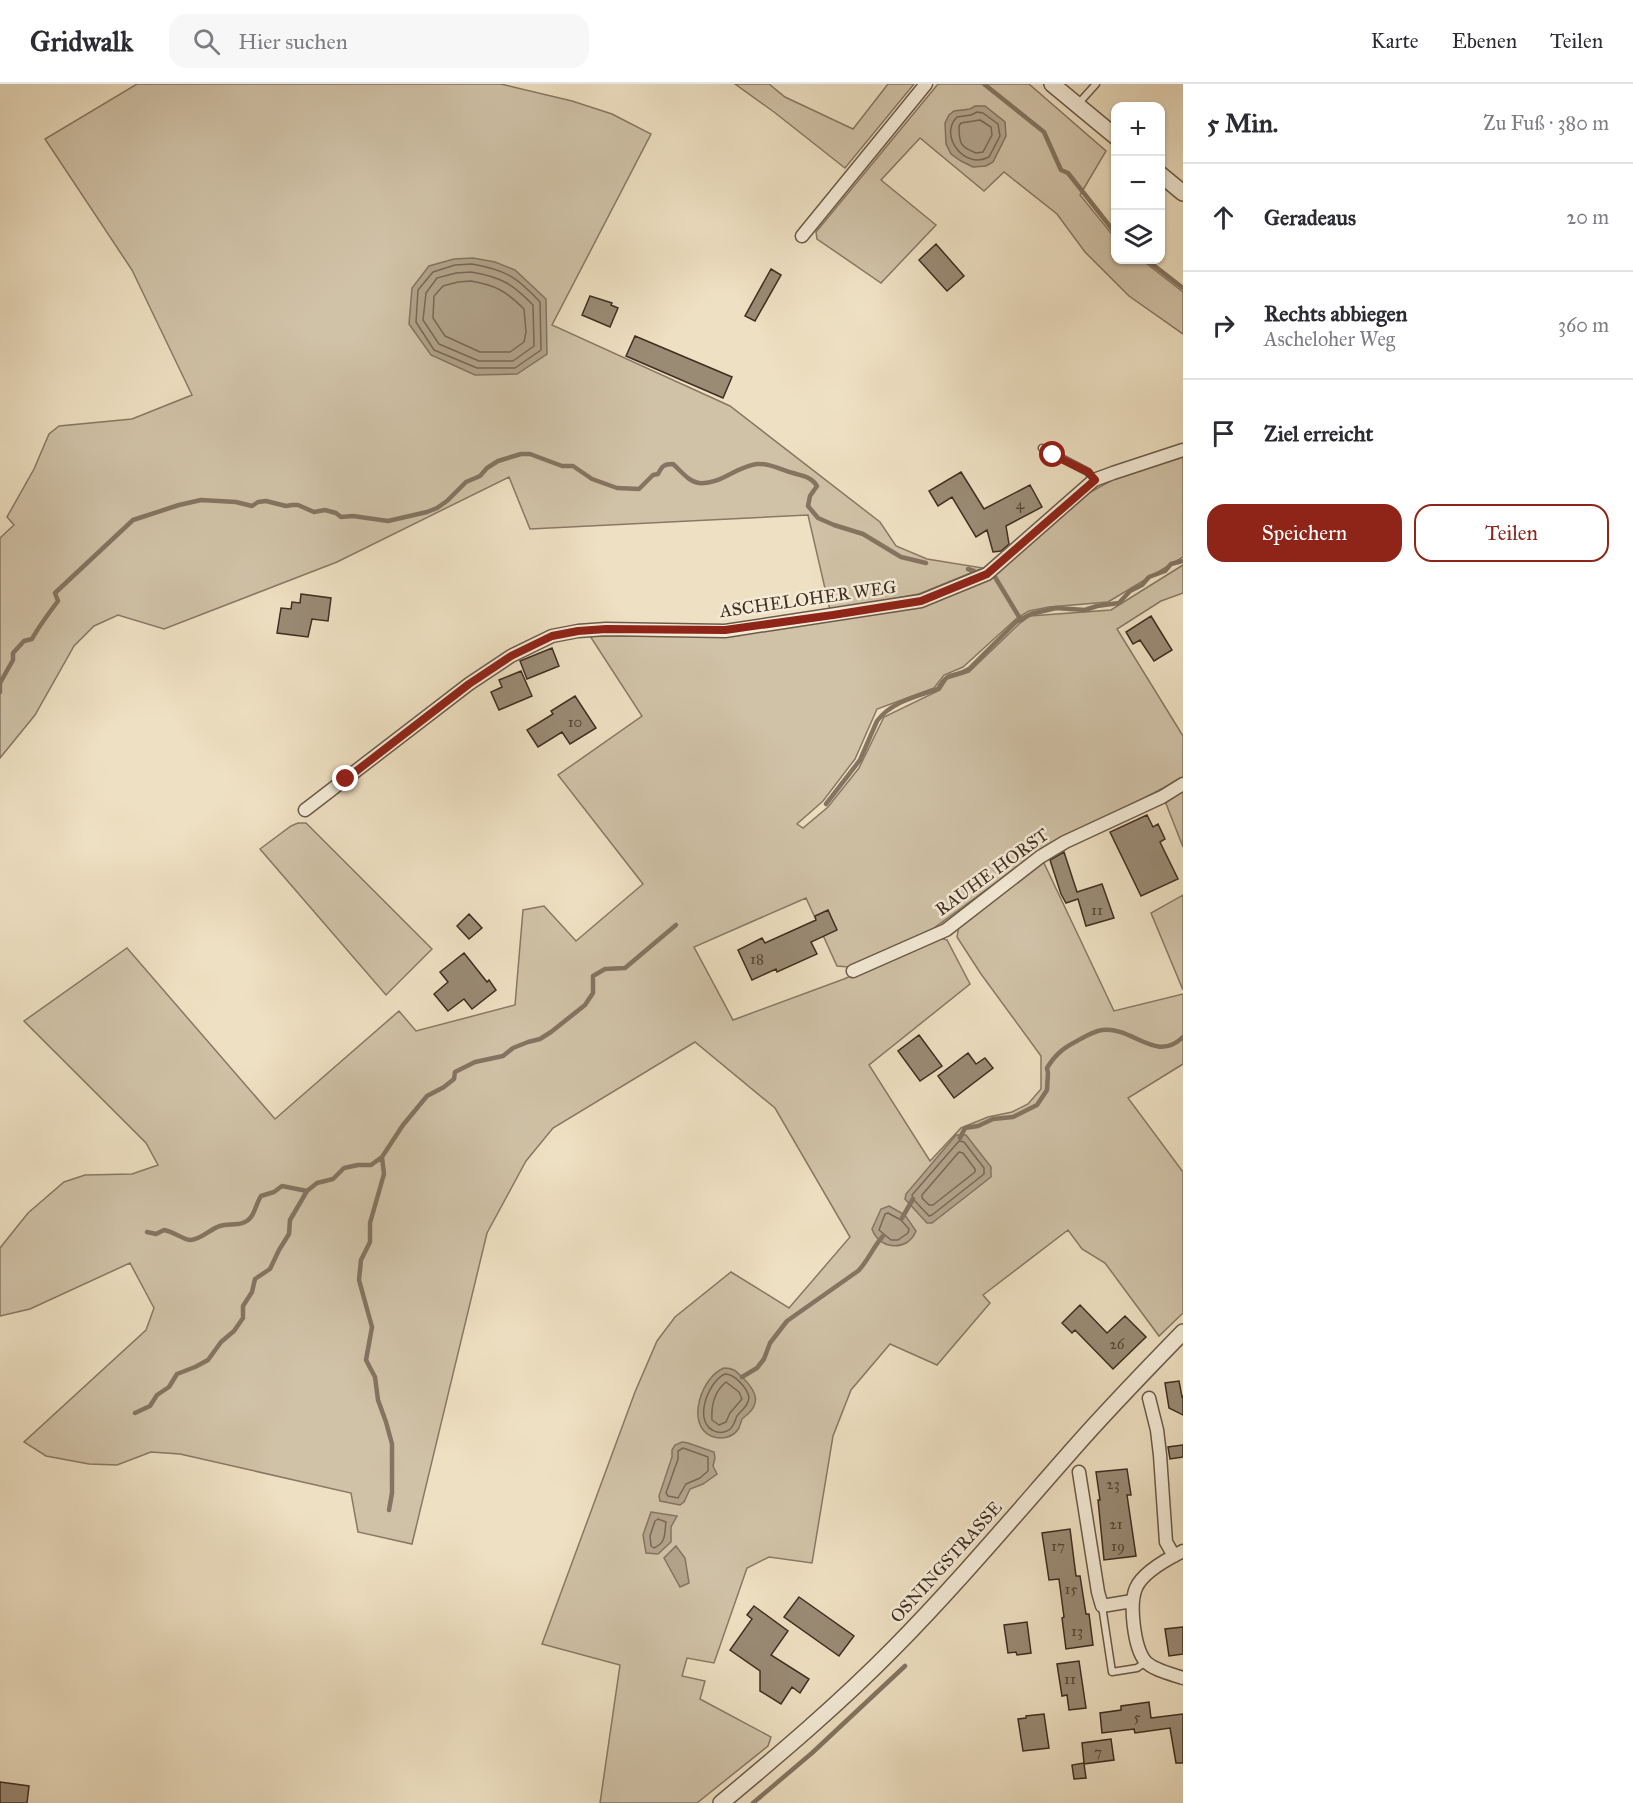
<!DOCTYPE html>
<html lang="de">
<meta charset="utf-8">
<style>
:root{--surface:#fff;--page:#f7f7f7;--text:#2b2b33;--muted:#7c7c81;--line:#e1e1e2;--accent:#8f2418}
body{margin:0;font-family:"IM FELL Great Primer",serif;background:var(--page);color:var(--text)}
.controls{position:absolute;right:18px;top:18px;display:grid;overflow:hidden;border-radius:12px;box-shadow:0 2px 4px #0004}
.controls button{width:54px;height:54px;display:grid;place-items:center;padding:0;border:0;border-bottom:2px solid var(--line);background:var(--surface);color:var(--text);font:30px sans-serif}
.stop{position:absolute;width:18px;height:18px;margin:-14px;border:4px solid #8f2418;border-radius:50%;background:#fff}
.stop.end{background:#8f2418;border-color:#fff;box-shadow:0 2px 6px #0008}
.list{margin:0;padding:0;list-style:none}
h2{display:flex;justify-content:space-between;align-items:center;height:78px;margin:0;padding:0 24px;font-size:26px}
h2 small{font-size:20px;font-weight:400;color:var(--muted)}
.list li{display:grid;grid-template-columns:39px 1fr auto;gap:18px;align-items:center;box-sizing:border-box;height:108px;padding:0 24px;border-top:2px solid var(--line)}
.list b{display:block;font-size:22px;white-space:nowrap}
.list p{margin:0;font-size:20px;white-space:nowrap;color:var(--muted)}
.list em{font-size:20px;font-style:normal;color:var(--muted)}
.actions{display:flex;gap:12px;padding:18px 24px}
.actions a{flex:1;padding:14px 0;border:2px solid var(--accent);border-radius:18px;text-align:center;font-size:21px;color:var(--accent)}
.actions .main{background:var(--accent);color:#fff}
.icon{flex:none;width:33px;height:33px;fill:none;stroke:currentColor;stroke-width:2;stroke-linecap:round;stroke-linejoin:round}
.map{position:relative;flex:none;width:1183px;height:1719px;overflow:hidden}
header{display:flex;align-items:center;gap:36px;box-sizing:border-box;height:84px;padding:0 30px;background:var(--surface);border-bottom:2px solid var(--line)}
header strong{font-size:28px}
nav{display:flex;gap:33px;margin-inline-start:auto;font-size:21px}
.search{width:420px;height:54px;background:var(--page);display:flex;align-items:center;gap:15px;box-sizing:border-box;padding:0 21px;border-radius:18px;color:var(--muted);font-size:22px}
main{display:flex}
aside{flex:1;background:var(--surface)}
.map>svg:first-child{display:block}
</style>
<header>
<strong>Gridwalk</strong>
<div class="search"><svg class="icon" aria-label="search" viewBox="0 0 24 24"><circle cx="10" cy="10" r="6"/><path d="M15 15l6 6"/></svg>Hier suchen</div>
<nav><a>Karte</a><a>Ebenen</a><a>Teilen</a></nav>
</header>
<main>
<div class="map">
<svg width="1183" height="1719" viewBox="0 0 1183 1719">
<rect width="100%" height="100%" fill="#eee0c2"/>
<filter id="stains"><feTurbulence type="fractalNoise" baseFrequency=".00333" numOctaves="4"/><feColorMatrix values="0 0 0 0 .2 0 0 0 0 .09 0 0 0 0 .02 0 0 0 .5 -.17"/></filter>
<radialGradient id="worn" r=".72"><stop offset=".6" stop-color="#630" stop-opacity="0"/><stop offset="1" stop-color="#630" stop-opacity=".3"/></radialGradient>
<path fill="#d0c2a7" stroke="#887864" stroke-width="1.5" d="M 137,0 L 501,0 L 572,17 L 612,30 L 651,50 L 552,241 L 730,322 L 880,438 L 896,462 L 927,475 L 983,484 L 919,510 L 830,526 L 808,431 L 530,445 L 509,393 L 337,478 L 164,545 L 118,531 L 94,542 L 74,562 L 35,631 L 0,674 L 0,454 L 14,441 L 7,433 L 34,385 L 49,350 L 59,342 L 132,335 L 192,311 L 132,186 L 45,55 Z
M 735,0 L 769,0 L 785,13 L 853,45 L 888,0 L 914,0 L 845,84 L 774,28 Z
M 938,0 L 1029,0 L 1106,67 L 1080,111 L 1115,154 L 1116,176 L 1142,176 L 1183,208 L 1183,250 L 1129,212 L 1085,168 L 1057,130 L 1004,88 L 984,107 L 920,54 L 881,96 L 936,141 L 881,199 L 817,155 L 816,148 Z
M 1183,371 L 1183,473 L 1108,518 L 1049,523 L 1029,527 L 1017,534 L 963,583 L 944,591 L 934,604 L 877,625 L 855,675 L 823,717 L 797,740 L 803,744 L 828,723 L 859,684 L 884,633 L 940,606 L 947,595 L 969,588 L 1019,540 L 1030,532 L 1111,526 L 1183,481 L 1183,509 L 1161,517 L 1117,545 L 1183,652 L 1183,694 L 1038,768 L 927,849 L 849,883 L 837,882 L 806,814 L 694,863 L 733,936 L 844,895 L 940,854 L 947,856 L 970,900 L 869,981 L 930,1077 L 961,1044 L 988,1033 L 1012,1028 L 1028,1020 L 1041,1005 L 1041,972 L 981,890 L 957,853 L 959,841 L 1042,775 L 1114,927 L 1183,910 L 1183,980 L 1128,1014 L 1183,1088 L 1183,1229 L 1159,1252 L 1105,1179 L 1082,1165 L 1068,1146 L 983,1211 L 990,1219 L 937,1281 L 890,1260 L 851,1306 L 833,1352 L 812,1479 L 769,1473 L 747,1484 L 714,1579 L 687,1574 L 682,1592 L 705,1597 L 700,1615 L 771,1653 L 768,1662 L 697,1719 L 600,1719 L 620,1581 L 542,1560 L 635,1308 L 657,1257 L 675,1233 L 731,1188 L 789,1224 L 850,1153 L 775,1024 L 695,958 L 553,1044 L 526,1077 L 487,1149 L 412,1460 L 358,1448 L 351,1409 L 180,1370 L 151,1368 L 117,1381 L 89,1380 L 46,1372 L 24,1358 L 146,1246 L 154,1224 L 130,1179 L 30,1225 L 0,1232 L 0,1164 L 28,1129 L 64,1098 L 85,1091 L 132,1090 L 158,1081 L 146,1059 L 24,937 L 127,864 L 275,1035 L 399,927 L 416,947 L 515,921 L 523,826 L 544,822 L 576,857 L 643,800 L 558,691 L 642,632 L 590,552 L 719,552 L 835,536 L 923,522 L 988,496 L 1085,411 L 1116,394 Z
M 1183,707 L 1183,763 L 1165,717 Z
M 298,739 L 306,739 L 432,865 L 386,911 L 260,765 L 291,742 Z
M 1183,811 L 1183,906 L 1151,829 Z"/>
<path fill="#b2a38b" stroke="#847461" stroke-width="1.5" d="M 975,22 L 985,22 L 1005,38 L 1006,52 L 993,78 L 986,82 L 973,83 L 961,77 L 951,70 L 946,60 L 945,39 L 949,31 L 954,27 L 970,25 Z
M 473,174 L 495,178 L 515,186 L 546,215 L 547,270 L 517,290 L 475,291 L 431,271 L 409,240 L 412,204 L 429,182 L 454,175 Z
M 956,1051 L 966,1051 L 991,1083 L 991,1093 L 932,1139 L 927,1139 L 905,1115 L 906,1110 Z
M 889,1122 L 905,1131 L 916,1147 C 908,1168 879,1166 872,1145 L 881,1125 Z
M 724,1284 C 734,1284 736,1287 743,1294 C 753,1304 762,1316 749,1329 C 746,1332 745,1332 742,1335 C 741,1338 740,1341 739,1344 C 733,1354 721,1356 711,1352 C 685,1340 702,1292 724,1284 Z
M 682,1358 L 688,1359 L 714,1368 L 715,1374 L 713,1382 L 717,1390 L 703,1400 L 690,1405 L 684,1418 L 680,1421 L 660,1417 L 659,1412 L 672,1373 L 672,1366 L 675,1361 Z
M 651,1428 L 677,1432 L 671,1443 L 671,1458 L 658,1470 L 646,1469 L 643,1451 Z
M 676,1462 L 685,1474 L 689,1499 L 680,1503 L 664,1474 Z"/>
<g fill="none" stroke-linecap="round" stroke-linejoin="round">
<path stroke="#786856" stroke-width="1.5" d="M 977,28 L 983,29 L 998,40 L 1000,52 L 989,73 C 965,86 938,52 957,33 L 971,31 Z
M 980,36 L 991,43 L 992,51 L 983,68 L 976,69 C 960,63 959,59 959,42 L 961,39 Z
M 472,180 C 506,186 517,193 540,218 L 541,266 L 515,284 L 477,284 L 434,266 L 416,238 L 418,206 L 433,188 L 455,181 Z
M 471,188 C 501,193 513,200 533,221 L 534,262 L 513,277 L 479,277 L 439,260 L 423,236 L 426,209 L 437,194 L 456,189 Z
M 471,197 C 495,201 506,207 524,225 L 526,248 L 524,258 L 510,268 L 480,268 L 445,252 L 433,234 L 434,212 L 443,202 L 458,198 Z
M 959,1057 L 964,1058 L 984,1084 L 984,1090 L 932,1131 L 929,1132 L 913,1115 L 912,1111 Z
M 959,1068 L 963,1069 L 975,1085 L 975,1088 L 933,1121 L 929,1121 L 922,1114 L 922,1111 Z
M 888,1129 L 901,1136 L 909,1145 L 908,1149 L 898,1156 L 891,1156 L 879,1146 L 885,1130 Z
M 725,1290 C 735,1290 747,1304 749,1313 C 748,1323 742,1325 737,1332 C 735,1336 734,1342 730,1345 C 727,1348 721,1349 717,1348 C 691,1341 708,1297 725,1290 Z
M 726,1298 L 739,1308 L 742,1315 L 730,1329 L 726,1338 L 719,1341 L 712,1336 C 711,1321 715,1307 726,1298 Z
M 683,1364 L 708,1373 L 708,1387 L 700,1394 L 686,1400 L 678,1414 L 668,1412 L 666,1409 L 678,1375 L 678,1367 Z
M 658,1435 L 666,1438 C 664,1450 667,1458 654,1464 L 651,1462 L 650,1452 L 655,1437 Z"/>
<path stroke="#847461" stroke-width="4.5" d="M 984,0 L 1044,48 L 1061,86 L 1068,89 L 1116,150
M 1147,176 L 1183,204
M 968,485 L 974,487
M 995,493 L 1021,536
M 0,608 L 0,599 L 13,576 L 13,569 L 24,557 L 32,555 C 39,542 49,529 58,517 L 55,509 L 133,436 L 179,421 L 201,416 L 236,418 L 252,422 L 258,418 L 266,417 L 286,422 L 292,421 L 298,421 L 314,428 L 325,426 L 336,429 L 341,433 L 353,432 L 388,437 L 427,428 L 437,424 L 447,417 L 466,398 L 480,392 L 487,384 L 498,377 L 521,370 L 530,370 L 562,382 L 573,382 L 592,395 L 617,404 L 639,405 L 653,391 L 658,390 C 662,382 664,380 673,380 C 681,387 689,398 699,399 C 720,401 737,382 757,380 C 770,379 781,386 793,389 C 803,392 812,393 817,402 L 810,412 L 808,422 L 818,434 L 834,441 L 863,450 L 901,473 L 926,479
M 826,720 L 860,676 L 877,637 C 891,618 917,612 938,605 C 950,584 952,596 969,585 L 1016,538 L 1031,530 L 1056,524 L 1085,526 L 1097,522 L 1119,519 L 1130,507 L 1142,501 L 1149,493 L 1165,487 L 1171,480 L 1183,477
M 960,1054 L 965,1044 L 978,1042 L 993,1035 L 1013,1033 L 1037,1021 L 1047,1006 L 1048,989 L 1047,984 C 1055,971 1063,964 1077,957 C 1084,953 1094,947 1102,946 C 1133,942 1156,980 1183,953
M 382,1073 L 384,1090 L 370,1139 L 370,1158 L 361,1176 L 359,1196 L 372,1243 L 366,1276 L 375,1293 L 378,1316 L 386,1338 L 392,1360 L 392,1409 L 389,1426
M 902,1134 L 913,1115
M 147,1148 L 156,1150 L 164,1146 C 174,1148 183,1155 190,1156 C 201,1156 210,1145 220,1142 C 231,1139 244,1143 251,1133 C 255,1128 257,1118 261,1112 L 274,1108 L 282,1102 L 307,1107
M 742,1293 L 757,1284 L 764,1275 L 770,1259 L 787,1237 L 858,1187 C 868,1177 873,1163 883,1152
M 135,1329 L 150,1322 L 157,1311 L 169,1303 L 177,1290 L 195,1283 L 208,1276 L 221,1258 L 234,1247 L 243,1234 L 243,1222 L 252,1208 L 255,1195 L 270,1185 L 279,1166 L 289,1150 L 290,1136 L 307,1107 L 317,1099 L 333,1095 L 344,1084 L 358,1081 L 371,1081 L 382,1073 L 403,1041 L 427,1012 L 444,1003 L 454,995 L 455,988 L 475,978 L 503,972 L 513,964 L 528,958 L 540,955 L 551,948 L 585,921 L 593,909 L 593,892 L 605,885 L 625,884 L 676,841
M 753,1719 L 812,1669 L 905,1582"/>
</g>
<path fill="#9a8b75" stroke="#3f2e21" stroke-width="1.5" d="M 936,160 L 964,192 L 947,207 L 919,176 Z
M 771,185 L 781,191 L 755,237 L 745,232 Z
M 590,212 L 612,219 L 611,221 L 618,224 L 610,243 L 582,231 Z
M 635,252 L 732,293 L 723,314 L 626,272 Z
M 961,388 L 984,425 L 1030,401 L 1042,423 L 1006,442 L 1009,460 L 1001,467 L 993,468 L 987,446 L 976,453 L 952,413 L 938,422 L 929,407 Z
M 301,510 L 331,514 L 328,537 L 312,535 L 308,553 L 277,549 L 281,524 L 291,525 L 292,518 L 300,519 Z
M 1151,532 L 1172,566 L 1154,577 L 1140,556 L 1133,560 L 1126,548 Z
M 552,564 L 559,582 L 527,595 L 520,577 Z
M 521,587 L 532,612 L 499,626 L 491,608 L 502,603 L 499,596 Z
M 575,612 L 596,644 L 570,660 L 562,648 L 538,663 L 527,646 L 553,630 L 551,627 Z
M 1147,731 L 1153,743 L 1158,740 L 1165,755 L 1160,758 L 1178,795 L 1141,812 L 1110,748 Z
M 1064,768 L 1077,808 L 1102,800 L 1114,834 L 1086,842 L 1078,815 L 1066,819 L 1061,810 L 1050,776 Z
M 828,826 L 837,846 L 811,858 L 817,870 L 777,888 L 776,885 L 752,896 L 738,866 L 762,854 L 765,859 L 816,836 L 815,832 Z
M 469,830 L 482,844 L 469,855 L 457,842 Z
M 464,869 L 487,898 L 489,896 L 496,906 L 472,925 L 464,915 L 448,927 L 434,910 L 448,898 L 440,888 Z
M 919,951 L 942,982 L 920,997 L 898,967 Z
M 968,969 L 976,980 L 985,974 L 993,984 L 954,1014 L 938,992 Z
M 1080,1221 L 1107,1249 L 1125,1232 L 1146,1253 L 1113,1285 L 1075,1246 L 1072,1249 L 1062,1239 Z
M 1179,1297 L 1182,1313 L 1183,1312 L 1183,1331 L 1169,1324 L 1165,1299 Z
M 1183,1361 L 1183,1373 L 1170,1375 L 1168,1363 Z
M 1127,1385 L 1131,1411 L 1127,1411 L 1136,1472 L 1104,1476 L 1098,1416 L 1100,1416 L 1096,1388 Z
M 1070,1445 L 1076,1492 L 1080,1492 L 1086,1530 L 1089,1530 L 1093,1561 L 1066,1565 L 1062,1534 L 1064,1533 L 1059,1495 L 1049,1496 L 1042,1449 Z
M 799,1513 L 854,1552 L 839,1572 L 784,1533 Z
M 754,1522 L 788,1547 L 771,1571 L 809,1595 L 800,1609 L 792,1603 L 781,1620 L 760,1607 L 760,1587 L 730,1566 L 752,1535 L 747,1531 Z
M 1027,1538 L 1031,1569 L 1017,1571 L 1016,1568 L 1008,1569 L 1004,1541 Z
M 1183,1543 L 1183,1570 L 1169,1572 L 1165,1545 Z
M 1079,1577 L 1086,1624 L 1069,1626 L 1067,1611 L 1062,1612 L 1057,1580 Z
M 1149,1618 L 1151,1634 L 1183,1630 L 1183,1679 L 1176,1679 L 1170,1644 L 1135,1649 L 1134,1645 L 1102,1649 L 1100,1629 L 1121,1626 L 1121,1622 Z
M 1044,1630 L 1049,1664 L 1023,1667 L 1018,1635 L 1026,1634 L 1026,1632 Z
M 1111,1655 L 1114,1676 L 1084,1680 L 1086,1694 L 1074,1695 L 1072,1681 L 1084,1679 L 1082,1659 Z
M 0,1698 L 29,1702 L 27,1719 L 0,1719 Z"/>
<g fill="none" stroke-linecap="round" stroke-linejoin="round">
<g stroke="#6b5a49" stroke-width="9">
<path id="service" d="M 1078,20 L 1096,0
M 1042,364 L 1088,388 L 1094,396
M 1102,1522 L 1112,1588 L 1137,1584 L 1146,1578"/>
</g>
<g stroke="#6b5a49" stroke-width="15">
<path id="minor" d="M 802,152 L 926,0
M 305,726 L 469,600 L 511,572 L 552,552 L 578,547 L 606,545 L 725,547 L 921,517 L 987,490 L 1094,396 L 1113,389 L 1183,366
M 853,887 L 946,846 L 1040,773 L 1065,758 L 1162,713 L 1183,700
M 1149,1314 L 1157,1346 L 1160,1371 L 1166,1458 L 1174,1472
M 1079,1388 L 1098,1508 L 1102,1522 L 1132,1517
M 1183,1467 C 1169,1474 1142,1489 1136,1504 C 1129,1520 1134,1563 1145,1577 C 1153,1586 1171,1590 1183,1594"/>
</g>
<g stroke="#6b5a49" stroke-width="18">
<path id="tertiary" d="M 1052,0 L 1116,53
M 1160,90 L 1183,109
M 721,1719 C 781,1669 840,1619 894,1564 C 957,1500 1015,1431 1074,1364 C 1109,1324 1146,1286 1183,1248"/>
</g>
<use href="#service" stroke="#f4ebd7" stroke-width="6"/>
<use href="#minor" stroke="#f4ebd7" stroke-width="12"/>
<use href="#tertiary" stroke="#f4ebd7" stroke-width="15"/>
</g>
<g fill="none" stroke-linecap="round" stroke-linejoin="round">
<path stroke="#8f2418" stroke-width="8" d="M 346,695 L 469,600 L 511,572 L 552,552 L 578,547 L 606,545 L 725,546 L 833,531 L 921,517 L 987,490 L 1095,396 L 1088,388 L 1053,371"/>
</g>
<g text-anchor="middle" stroke-width="5" stroke-linejoin="round" paint-order="stroke">
<g font-size="15" fill="#564536">
<text x="1020" y="425">4</text>
<text x="575" y="643">10</text>
<text x="1097" y="831">11</text>
<text x="757" y="880">18</text>
<text x="1117" y="1265">26</text>
<text x="1113" y="1405">23</text>
<text x="1116" y="1445">21</text>
<text x="1058" y="1467">17</text>
<text x="1118" y="1467">19</text>
<text x="1071" y="1510">15</text>
<text x="1077" y="1552">13</text>
<text x="1070" y="1600">11</text>
<text x="1137" y="1638">5</text>
<text x="1098" y="1673">7</text>
</g>
<g font-size="18" fill="#3f2e21" stroke="#f4ebd7">
<text transform="translate(808 515) rotate(-8)" y="6">ASCHELOHER WEG</text>
<text transform="translate(992 788) rotate(-36)" y="6">RAUHE HORST</text>
<text transform="translate(946 1478) rotate(-48)" y="6">OSNINGSTRASSE</text>
</g>
</g>
<rect width="100%" height="100%" filter="url(#stains)"/>
<rect width="100%" height="100%" fill="url(#worn)"/>
</svg>
<div class="controls">
<button>+</button>
<button>−</button>
<button><svg class="icon" aria-label="layers" viewBox="0 0 24 24"><path d="M12 4l9 5-9 5-9-5zM3 14l9 5 9-5"/></svg></button>
</div>
<div class="stop" style="left:1053px;top:371px"></div>
<div class="stop end" style="left:346px;top:695px"></div>
</div>
<aside>
<h2>5 Min.<small>Zu Fuß · 380 m</small></h2>
<ul class="list">
<li><svg class="icon" aria-label="ahead" viewBox="0 0 24 24"><path d="M12 20V5M6 11l6-6 6 6"/></svg><div><b>Geradeaus</b></div><em>20 m</em></li>
<li><svg class="icon" aria-label="right" viewBox="0 0 24 24"><path d="M7 20v-9h11M14 6l5 5-5 5"/></svg><div><b>Rechts abbiegen</b><p>Ascheloher Weg</p></div><em>360 m</em></li>
<li><svg class="icon" aria-label="arrive" viewBox="0 0 24 24"><path d="M6 21V4h12l-3 4 3 4H6"/></svg><div><b>Ziel erreicht</b></div></li>
</ul>
<div class="actions"><a class="main">Speichern</a><a>Teilen</a></div>
</aside>
</main>
